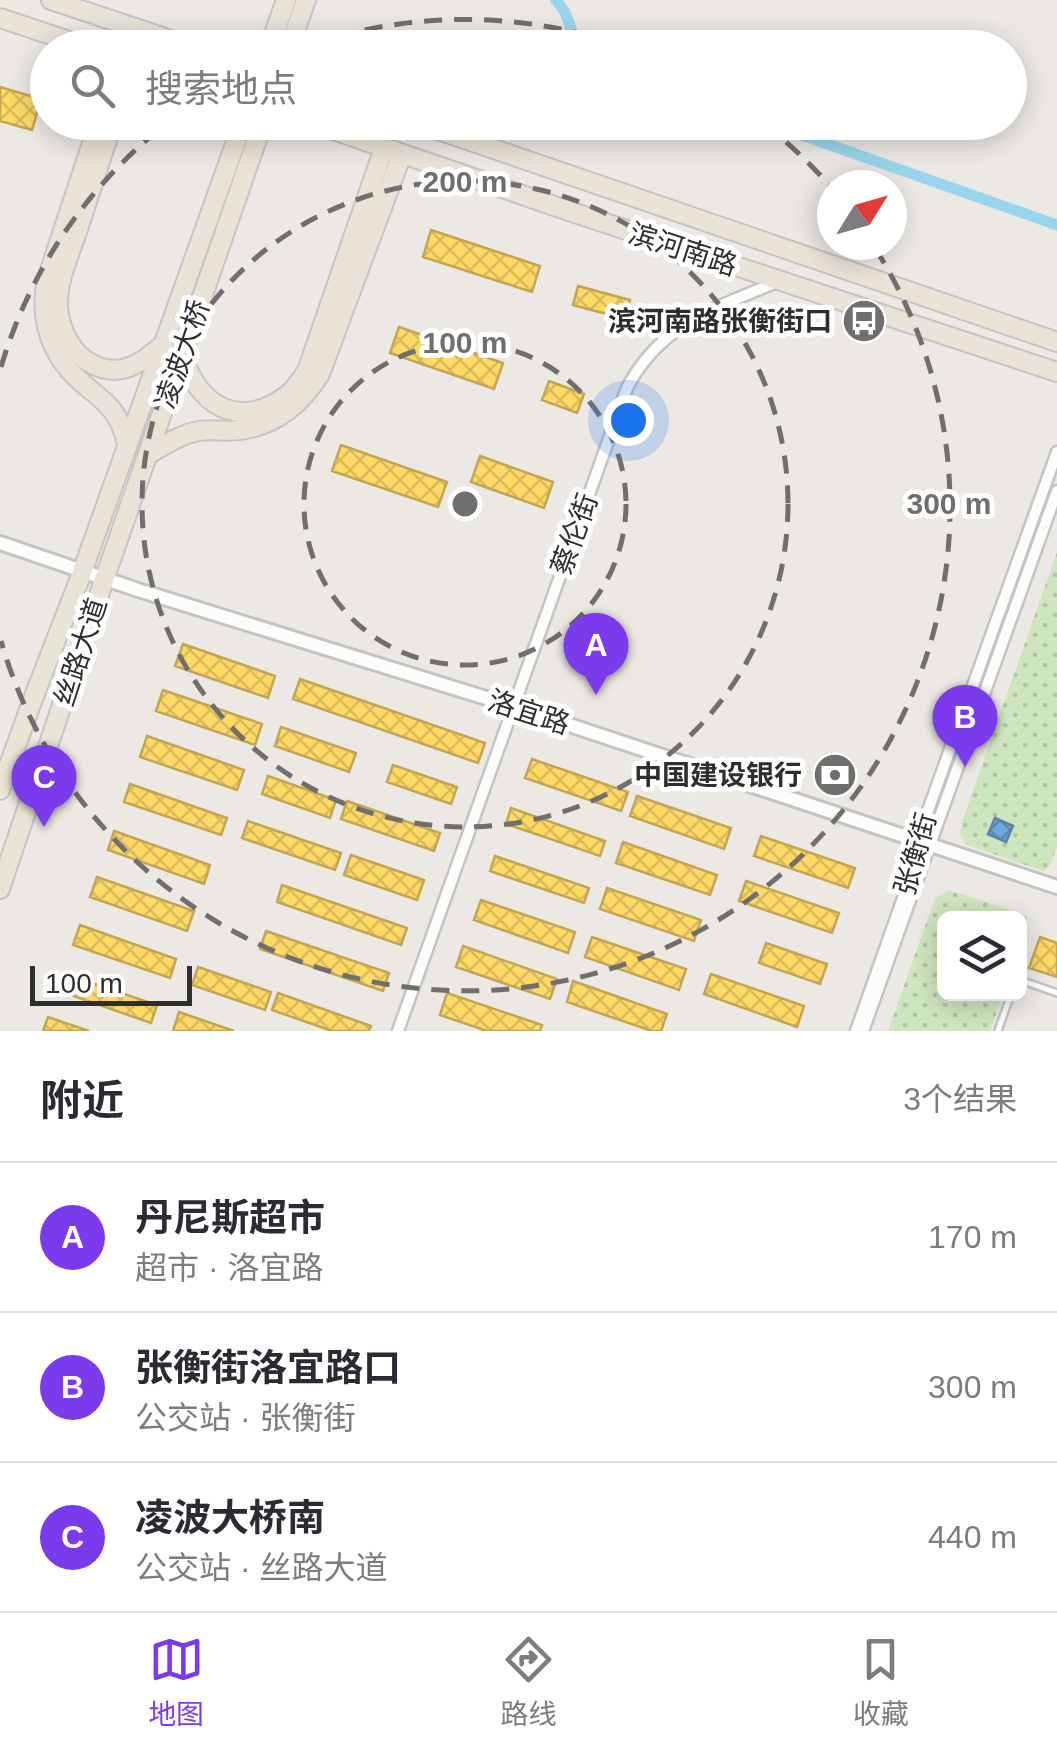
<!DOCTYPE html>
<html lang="zh">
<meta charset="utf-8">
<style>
:root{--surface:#fff;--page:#f7f7f7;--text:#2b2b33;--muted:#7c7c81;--line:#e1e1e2;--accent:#7c3aed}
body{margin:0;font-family:Helvetica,"Noto Sans SC",sans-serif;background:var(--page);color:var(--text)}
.controls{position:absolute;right:30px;bottom:30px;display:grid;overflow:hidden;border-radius:15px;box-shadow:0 5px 25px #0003}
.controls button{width:90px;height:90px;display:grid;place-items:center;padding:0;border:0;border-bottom:2px solid var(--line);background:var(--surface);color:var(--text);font:50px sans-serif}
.compass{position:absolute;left:817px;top:170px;width:90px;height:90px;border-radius:50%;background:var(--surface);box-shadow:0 5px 25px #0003;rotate:53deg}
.scale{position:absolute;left:30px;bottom:25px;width:162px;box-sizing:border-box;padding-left:10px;border:5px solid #2e2e2e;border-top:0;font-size:28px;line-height:35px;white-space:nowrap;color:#2e2e2e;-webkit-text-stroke:8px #fff;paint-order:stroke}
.you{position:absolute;left:628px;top:420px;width:35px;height:35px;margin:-25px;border:8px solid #fff;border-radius:50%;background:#1a73e8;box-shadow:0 0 0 15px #1a73e833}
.badge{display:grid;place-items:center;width:65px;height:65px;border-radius:50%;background:var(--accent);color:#fff;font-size:32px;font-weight:700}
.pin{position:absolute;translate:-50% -82px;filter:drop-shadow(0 2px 5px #0008)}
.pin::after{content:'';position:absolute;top:52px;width:35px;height:30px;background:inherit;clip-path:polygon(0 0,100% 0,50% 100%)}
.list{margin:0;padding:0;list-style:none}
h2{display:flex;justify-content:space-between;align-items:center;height:130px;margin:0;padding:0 40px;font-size:42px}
h2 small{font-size:32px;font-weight:400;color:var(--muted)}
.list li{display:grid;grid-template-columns:65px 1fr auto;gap:30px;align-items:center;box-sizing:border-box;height:150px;padding:0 40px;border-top:2px solid var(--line)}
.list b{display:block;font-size:38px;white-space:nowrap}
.list p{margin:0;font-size:32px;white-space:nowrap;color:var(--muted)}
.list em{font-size:32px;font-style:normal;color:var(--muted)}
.icon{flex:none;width:55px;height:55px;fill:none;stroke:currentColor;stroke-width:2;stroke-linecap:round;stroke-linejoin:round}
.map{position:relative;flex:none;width:1057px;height:1031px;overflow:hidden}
.search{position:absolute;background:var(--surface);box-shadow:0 5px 25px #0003;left:30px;right:30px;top:30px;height:110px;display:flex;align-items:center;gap:25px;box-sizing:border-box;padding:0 35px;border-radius:55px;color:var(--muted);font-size:38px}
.sheet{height:580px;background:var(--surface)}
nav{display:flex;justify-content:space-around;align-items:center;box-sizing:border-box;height:140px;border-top:2px solid var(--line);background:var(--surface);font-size:28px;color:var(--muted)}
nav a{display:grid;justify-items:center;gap:5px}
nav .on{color:var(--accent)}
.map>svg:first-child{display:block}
</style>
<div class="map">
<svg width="1057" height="1031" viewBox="0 0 1057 1031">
<defs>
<pattern id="park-dots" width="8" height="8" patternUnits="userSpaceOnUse" patternTransform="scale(2.5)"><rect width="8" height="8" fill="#cee6be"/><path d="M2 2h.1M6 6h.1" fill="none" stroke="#b1c6a4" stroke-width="1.8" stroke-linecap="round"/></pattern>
<pattern id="homes-cross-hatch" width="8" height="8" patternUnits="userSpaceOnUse" patternTransform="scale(2.5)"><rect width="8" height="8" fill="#ffd966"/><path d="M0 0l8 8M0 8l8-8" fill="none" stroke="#dbbb59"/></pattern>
<pattern id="schools-cross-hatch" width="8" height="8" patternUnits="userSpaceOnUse" patternTransform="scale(2.5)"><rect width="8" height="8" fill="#6fa8dc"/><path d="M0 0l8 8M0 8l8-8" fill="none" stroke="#5c89b3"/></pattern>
</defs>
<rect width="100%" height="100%" fill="#ece8e4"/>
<path fill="url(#park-dots)" d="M 1057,552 L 1057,847 L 1050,866 L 1044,871 L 972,847 L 967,845 L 960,835 L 963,819 Z
M 949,890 L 1028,916 L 1020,946 L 1020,918 L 944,918 L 944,994 L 1003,994 L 990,1031 L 888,1031 L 935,898 Z"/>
<path fill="url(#homes-cross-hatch)" stroke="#c0a655" stroke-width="2.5" d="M 0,87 L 41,99 L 32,130 L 0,121 Z
M 431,230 L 540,266 L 532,292 L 423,257 Z
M 578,286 L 630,300 L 625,319 L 573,305 Z
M 399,327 L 503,363 L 494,389 L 390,353 Z
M 549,381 L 584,394 L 577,413 L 542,400 Z
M 341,445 L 447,482 L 438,507 L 332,471 Z
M 480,456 L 553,482 L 544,508 L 471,482 Z
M 183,644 L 275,676 L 268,698 L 175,666 Z
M 300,679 L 485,743 L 478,763 L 293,699 Z
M 163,690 L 262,724 L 255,745 L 156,711 Z
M 281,727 L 356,753 L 349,772 L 275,746 Z
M 147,736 L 244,770 L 237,790 L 140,757 Z
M 532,759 L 628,792 L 621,811 L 525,778 Z
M 393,765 L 457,787 L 451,804 L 387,782 Z
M 268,776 L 336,800 L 330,818 L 262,794 Z
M 130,784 L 227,818 L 221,835 L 124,802 Z
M 637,796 L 731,828 L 724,849 L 630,816 Z
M 347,801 L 440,833 L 434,851 L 341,819 Z
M 511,808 L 605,841 L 600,856 L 506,824 Z
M 248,821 L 341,853 L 335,870 L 242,838 Z
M 114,831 L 210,865 L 204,884 L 108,850 Z
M 761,836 L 855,868 L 848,888 L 754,856 Z
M 623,842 L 717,875 L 710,895 L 616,863 Z
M 351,855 L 424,880 L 417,900 L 344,875 Z
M 495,856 L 589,888 L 584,903 L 490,871 Z
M 97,877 L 194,911 L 187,931 L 90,897 Z
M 746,881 L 839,913 L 832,933 L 739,901 Z
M 282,885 L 407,928 L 401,945 L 277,902 Z
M 607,888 L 701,920 L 694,941 L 600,909 Z
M 481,900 L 575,932 L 568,953 L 474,920 Z
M 80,925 L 176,959 L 170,978 L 73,945 Z
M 266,931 L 389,973 L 383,991 L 260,949 Z
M 592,937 L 686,969 L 679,990 L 585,957 Z
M 1040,937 L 1057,943 L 1057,977 L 1029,968 Z
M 766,943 L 827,964 L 820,984 L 759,963 Z
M 463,946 L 557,979 L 550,999 L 456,967 Z
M 198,967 L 271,992 L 265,1010 L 192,985 Z
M 65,974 L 157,1005 L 151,1023 L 59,991 Z
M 711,974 L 804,1006 L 797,1027 L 704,994 Z
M 573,981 L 667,1014 L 661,1031 L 652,1031 L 567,1002 Z
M 278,993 L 371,1026 L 369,1031 L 332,1031 L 272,1010 Z
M 447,993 L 542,1025 L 540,1031 L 487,1031 L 440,1015 Z
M 179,1012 L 234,1031 L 173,1031 Z
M 48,1017 L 89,1031 L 43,1031 Z"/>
<path fill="url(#schools-cross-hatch)" stroke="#5c83a8" stroke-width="2.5" d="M 995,818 L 1013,826 L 1006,842 L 988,834 Z"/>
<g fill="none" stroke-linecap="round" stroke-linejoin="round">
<path stroke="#99d6ec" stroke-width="11" d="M 556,0 L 565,12 L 578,48
M 765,122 L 1057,225"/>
<g stroke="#c5c4c5" stroke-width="10">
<path id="service" d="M 1020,980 L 1057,993
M 998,1031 L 1011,994"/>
</g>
<g stroke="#c5c4c5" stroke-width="15">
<path id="minor" d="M 398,1031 L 627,388 C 660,324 716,308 779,281
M 856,1031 L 920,850 L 917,841 L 1057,452
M 863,1031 L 1057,491"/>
</g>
<g stroke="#c5c4c5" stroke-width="18">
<path id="tertiary" d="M 0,543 L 138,590 L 512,706 L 1057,887"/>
</g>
<g stroke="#c6c5c4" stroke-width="22">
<path id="primary" d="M 0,790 L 33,699 L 80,578
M 0,889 L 102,586"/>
</g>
<g stroke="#c6c5c4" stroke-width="22">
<path id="trunk" d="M 51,0 L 195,48
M 0,18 L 90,48
M 269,48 L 286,0
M 289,48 L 306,0
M 99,122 L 47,279 C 40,312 47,344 69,370 C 95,399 117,400 127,444
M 113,122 C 101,159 89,196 77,232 C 69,256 57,281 58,307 C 60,329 71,354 92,364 C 119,378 139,365 160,347
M 310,122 L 569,211 L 1057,372
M 415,122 L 1057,342
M 182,353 C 197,405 238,431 286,396 C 295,390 300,380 307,371 L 384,148
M 149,454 C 165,445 181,434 199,431 C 212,429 226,432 239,430 C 276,426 301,404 320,374 L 402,154
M 80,578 L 243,122
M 102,586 L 263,122"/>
</g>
<use href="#service" stroke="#fcfcfb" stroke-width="5"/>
<use href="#minor" stroke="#fcfcfb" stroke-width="10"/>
<use href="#tertiary" stroke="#fcfcfb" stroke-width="12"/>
<use href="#primary" stroke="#e8e4d6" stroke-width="18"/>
<use href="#trunk" stroke="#e9e2d6" stroke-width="18"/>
</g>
<g fill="none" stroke="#706f6e" stroke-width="5" stroke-dasharray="18 12">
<circle cx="465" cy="504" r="161"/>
<circle cx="465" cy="504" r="323"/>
<path d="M1 367A484 484 0 0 1 167 123M307 46A484 484 0 0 1 623 46M763 123A484 484 0 0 1 830 186M875 248A484 484 0 1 1 1 641"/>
</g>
<defs>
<g id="bus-disc" transform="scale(2.25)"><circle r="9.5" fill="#706f6e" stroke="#fff"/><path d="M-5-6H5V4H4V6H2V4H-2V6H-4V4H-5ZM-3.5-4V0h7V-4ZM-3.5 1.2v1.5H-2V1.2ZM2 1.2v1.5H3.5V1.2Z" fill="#fff"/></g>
<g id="bank-disc" transform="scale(2.25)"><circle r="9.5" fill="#706f6e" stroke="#fff"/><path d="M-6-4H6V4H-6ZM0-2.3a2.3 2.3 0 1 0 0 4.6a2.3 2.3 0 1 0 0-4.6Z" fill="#fff"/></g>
</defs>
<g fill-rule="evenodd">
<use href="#bus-disc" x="864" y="321"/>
<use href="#bank-disc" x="835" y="775"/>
</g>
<g text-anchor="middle" stroke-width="10" stroke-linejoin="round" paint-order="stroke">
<g font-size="28" fill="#2e2e2e" stroke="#fff">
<text transform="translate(683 249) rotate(18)" y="10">滨河南路</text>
<text transform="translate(182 354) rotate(-71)" y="10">凌波大桥</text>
<text transform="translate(574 534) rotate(-70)" y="10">蔡伦街</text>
<text transform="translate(80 652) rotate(-72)" y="10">丝路大道</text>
<text transform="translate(529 712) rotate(18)" y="10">洛宜路</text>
<text transform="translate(915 854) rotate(-74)" y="10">张衡街</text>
</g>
<g font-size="28" font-weight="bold" fill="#2e2e2e" stroke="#fff" text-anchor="end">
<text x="832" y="331">滨河南路张衡街口</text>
<text x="802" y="785">中国建设银行</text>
</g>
</g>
<circle cx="465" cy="504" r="15" fill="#706f6e" stroke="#fff" stroke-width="5"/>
<g font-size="30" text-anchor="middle" font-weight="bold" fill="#706f6e" stroke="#fff" stroke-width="10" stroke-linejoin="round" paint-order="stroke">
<text x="465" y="192">200 m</text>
<text x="465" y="353">100 m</text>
<text x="949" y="514">300 m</text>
</g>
</svg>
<div class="controls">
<button><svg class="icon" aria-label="layers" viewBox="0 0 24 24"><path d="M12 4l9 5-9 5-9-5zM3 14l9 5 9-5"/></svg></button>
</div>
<svg class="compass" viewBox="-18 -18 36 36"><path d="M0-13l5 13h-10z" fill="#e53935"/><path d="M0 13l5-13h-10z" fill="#7c7c81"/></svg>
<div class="scale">100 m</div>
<div class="you"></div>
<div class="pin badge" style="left:596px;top:695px">A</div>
<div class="pin badge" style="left:965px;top:767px">B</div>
<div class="pin badge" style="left:44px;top:827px">C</div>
<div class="search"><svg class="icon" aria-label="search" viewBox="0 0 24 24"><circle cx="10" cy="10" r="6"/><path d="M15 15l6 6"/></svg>搜索地点</div>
</div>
<section class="sheet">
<h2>附近<small>3个结果</small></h2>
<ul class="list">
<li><span class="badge">A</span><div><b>丹尼斯超市</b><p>超市 · 洛宜路</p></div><em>170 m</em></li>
<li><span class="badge">B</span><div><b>张衡街洛宜路口</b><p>公交站 · 张衡街</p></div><em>300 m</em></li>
<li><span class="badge">C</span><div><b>凌波大桥南</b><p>公交站 · 丝路大道</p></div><em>440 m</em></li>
</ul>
</section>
<nav>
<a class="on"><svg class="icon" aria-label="map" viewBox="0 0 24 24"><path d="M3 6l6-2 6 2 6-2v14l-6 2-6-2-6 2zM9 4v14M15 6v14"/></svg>地图</a>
<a><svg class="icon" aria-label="directions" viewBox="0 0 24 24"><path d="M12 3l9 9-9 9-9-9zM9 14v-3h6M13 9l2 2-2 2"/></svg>路线</a>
<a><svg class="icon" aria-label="saved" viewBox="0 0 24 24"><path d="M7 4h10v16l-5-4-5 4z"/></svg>收藏</a>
</nav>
